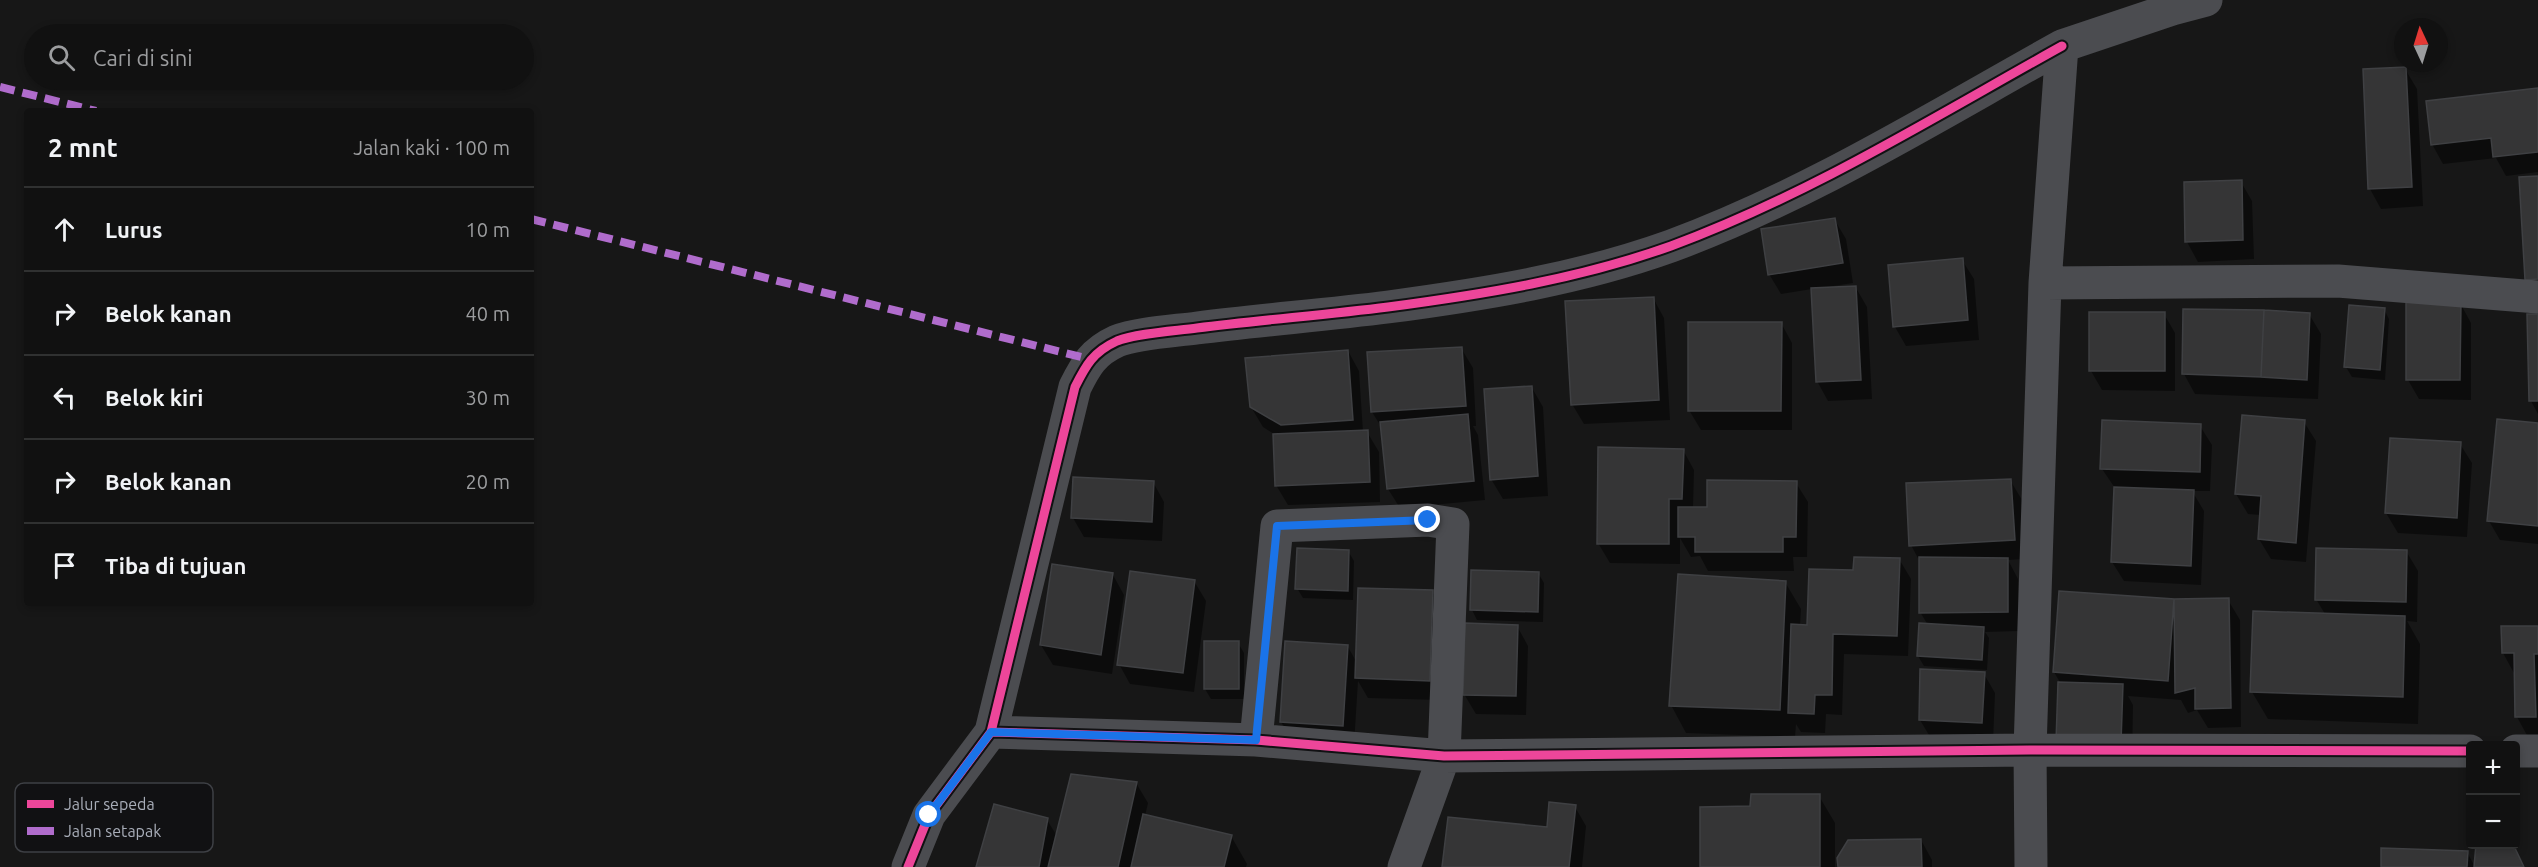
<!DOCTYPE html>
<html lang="id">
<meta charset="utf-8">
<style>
:root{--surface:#111;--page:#1a1a1a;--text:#f1f3f6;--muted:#9c9d9f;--line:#303131}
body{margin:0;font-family:Ubuntu,sans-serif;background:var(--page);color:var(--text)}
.controls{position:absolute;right:18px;bottom:18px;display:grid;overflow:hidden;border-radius:6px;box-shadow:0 3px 9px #0003}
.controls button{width:54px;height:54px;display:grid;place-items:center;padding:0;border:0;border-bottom:2px solid var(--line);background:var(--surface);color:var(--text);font:30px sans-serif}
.compass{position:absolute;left:2394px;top:18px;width:54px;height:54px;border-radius:50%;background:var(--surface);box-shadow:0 3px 9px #0003;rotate:356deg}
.stop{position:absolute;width:18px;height:18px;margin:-14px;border:4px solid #1a73e8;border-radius:50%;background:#fff}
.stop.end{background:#1a73e8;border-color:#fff;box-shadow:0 2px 6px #0008}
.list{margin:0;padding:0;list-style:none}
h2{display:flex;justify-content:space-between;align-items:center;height:78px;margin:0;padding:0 24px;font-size:26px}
h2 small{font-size:20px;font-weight:400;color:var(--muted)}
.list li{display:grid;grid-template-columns:39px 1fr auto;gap:18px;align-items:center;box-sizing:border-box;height:84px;padding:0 24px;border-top:2px solid var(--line)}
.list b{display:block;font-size:22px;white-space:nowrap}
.list em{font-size:20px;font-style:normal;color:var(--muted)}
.icon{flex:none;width:33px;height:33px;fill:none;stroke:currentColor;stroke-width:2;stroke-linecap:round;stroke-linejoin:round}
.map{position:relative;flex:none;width:2538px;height:867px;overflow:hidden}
.search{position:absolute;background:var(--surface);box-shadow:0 3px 9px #0003;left:24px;top:24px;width:510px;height:66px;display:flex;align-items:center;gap:15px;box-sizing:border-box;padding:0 21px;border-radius:33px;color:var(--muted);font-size:22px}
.panel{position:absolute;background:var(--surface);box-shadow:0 3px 9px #0003;left:24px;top:108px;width:510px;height:498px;border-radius:6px}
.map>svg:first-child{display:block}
</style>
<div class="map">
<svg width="2538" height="867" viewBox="0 0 2538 867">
<rect width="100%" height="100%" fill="#171717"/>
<path fill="#0007" d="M 2405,69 L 2417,89 L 2423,206 L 2381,209 L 2370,189 Z
M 2538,89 L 2538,172 L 2506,176 L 2496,158 L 2443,164 L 2432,144 Z
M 2241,182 L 2252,201 L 2254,259 L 2198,262 L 2187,242 L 2185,183 Z
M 1834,219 L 1846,239 L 1853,283 L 1827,287 L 1827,289 L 1856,288 L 1867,307 L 1872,399 L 1828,401 L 1817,381 L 1812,289 L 1781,294 L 1769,274 Z
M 1962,260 L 1974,279 L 1979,340 L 1906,346 L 1895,327 Z
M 1653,298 L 1664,318 L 1670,420 L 1584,424 L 1572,404 Z
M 2460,303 L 2471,323 L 2471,400 L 2419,399 L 2408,380 Z
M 2384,309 L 2389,319 L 2385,380 L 2352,377 L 2346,367 Z
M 2164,314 L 2175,333 L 2175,391 L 2102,390 L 2091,371 Z
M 2309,314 L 2321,334 L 2318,399 L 2195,394 L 2184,374 Z
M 2538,315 L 2538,414 L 2531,401 Z
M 1781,323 L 1792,343 L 1792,430 L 1701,430 L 1689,410 Z
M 1461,348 L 1473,368 L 1476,426 L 1473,426 L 1478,435 L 1485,500 L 1400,508 L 1388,489 L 1382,428 L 1372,412 Z
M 1348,351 L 1359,371 L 1363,432 L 1367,432 L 1379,452 L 1380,502 L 1288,505 L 1276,485 L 1274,434 L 1263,427 L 1251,407 Z
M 1532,388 L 1543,407 L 1548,496 L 1503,499 L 1491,479 Z
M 2304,422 L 2316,441 L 2306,562 L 2271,559 L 2259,539 L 2261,515 L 2248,514 L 2236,494 Z
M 2538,425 L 2538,544 L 2500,540 L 2489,521 Z
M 2200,426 L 2212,445 L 2210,491 L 2192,491 L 2204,511 L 2201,585 L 2124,581 L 2112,562 L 2115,488 L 2102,469 Z
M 2460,444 L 2472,463 L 2467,537 L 2398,533 L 2386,513 Z
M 1683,450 L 1694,470 L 1693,508 L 1708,509 L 1796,483 L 1808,502 L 1807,557 L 1793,557 L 1794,571 L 1708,571 L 1700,556 L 1691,557 L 1680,538 L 1680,564 L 1610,563 L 1598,543 Z
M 2010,480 L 2022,500 L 2025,559 L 2008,560 L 2018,579 L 2019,631 L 1985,632 L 1989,638 L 1987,670 L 1924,666 L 1918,656 L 1928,625 L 1920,612 L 1920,562 L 1911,545 Z
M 1153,482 L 1164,502 L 1162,541 L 1084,537 L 1073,518 Z
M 1348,551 L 1354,561 L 1353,600 L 1303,598 L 1297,588 Z
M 2406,551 L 2418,571 L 2417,622 L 2407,621 L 2420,644 L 2418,724 L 2268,719 L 2252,692 L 2325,614 L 2316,599 Z
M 1899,559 L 1911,579 L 1908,656 L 1844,654 L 1842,715 L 1826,714 L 1825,733 L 1801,732 L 1796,724 L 1795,737 L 1686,733 L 1671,705 L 1785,582 L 1801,609 L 1800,626 L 1809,626 L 1855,572 Z
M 1538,573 L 1544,583 L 1543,622 L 1477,620 L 1472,610 Z
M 1113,575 L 1124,595 L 1112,674 L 1053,665 L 1041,645 Z
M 1194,581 L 1206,601 L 1194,692 L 1130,684 L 1119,664 Z
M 1432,591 L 1443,611 L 1440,700 L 1368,698 L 1358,681 L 1354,745 L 1293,742 L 1281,722 L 1348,647 L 1357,663 Z
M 2061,593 L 2174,600 L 2228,600 L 2240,620 L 2241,727 L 2208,728 L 2197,710 L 2188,713 L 2181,700 L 2128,696 L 2133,705 L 2132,763 L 2061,684 L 2054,672 Z
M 1517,626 L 1528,646 L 1526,715 L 1476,714 L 1464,694 Z
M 2538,627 L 2538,736 L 2528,737 L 2517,717 L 2514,673 L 2503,653 Z
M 1238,643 L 1244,653 L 1244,699 L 1211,699 L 1205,689 Z
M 1984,674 L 1995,693 L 1993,742 L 1932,740 L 1920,720 Z
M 1136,783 L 1148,803 L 1145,816 L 1231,836 L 1247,864 L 1246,867 L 977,867 L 1047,820 L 1057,836 Z
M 1819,796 L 1835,823 L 1835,867 L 1701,867 L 1751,808 Z
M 1575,807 L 1586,826 L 1582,867 L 1443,867 L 1548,829 Z
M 1921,840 L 1932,860 L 1932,867 L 1839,867 Z
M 2512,844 L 2525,867 L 2382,867 L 2467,852 L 2475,867 Z"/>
<path fill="#353536" stroke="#3f4043" stroke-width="1.5" d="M 2406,67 L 2412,187 L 2368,189 L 2363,69 Z
M 2538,88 L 2538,152 L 2493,157 L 2491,138 L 2431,145 L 2426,101 Z
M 2538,176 L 2538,279 L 2525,280 L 2519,177 Z
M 2242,180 L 2243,240 L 2185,242 L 2184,182 Z
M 1835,218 L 1843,263 L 1768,275 L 1761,229 Z
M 1963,258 L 1968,320 L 1893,327 L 1888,265 Z
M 1856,286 L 1861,380 L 1816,382 L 1811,288 Z
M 1654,297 L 1659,400 L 1571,405 L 1565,301 Z
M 2406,301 L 2461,301 L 2460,380 L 2406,380 Z
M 2349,305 L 2385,308 L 2380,370 L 2344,367 Z
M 2183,309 L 2264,310 L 2261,377 L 2182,374 Z
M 2264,310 L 2310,313 L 2307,380 L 2261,377 Z
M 2089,312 L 2165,312 L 2165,371 L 2089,371 Z
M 2527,314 L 2538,314 L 2538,401 L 2529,401 Z
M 1688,322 L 1782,322 L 1781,411 L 1688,411 Z
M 1462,347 L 1466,406 L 1371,412 L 1367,352 Z
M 1348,350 L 1353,420 L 1281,425 L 1250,407 L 1245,358 Z
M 1532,386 L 1538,476 L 1490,480 L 1484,389 Z
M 1468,414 L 1474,481 L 1387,489 L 1380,422 Z
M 2242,415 L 2305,420 L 2296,543 L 2258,539 L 2261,496 L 2235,494 Z
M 2497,419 L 2538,423 L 2538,526 L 2487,521 Z
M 2102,420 L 2201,424 L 2200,472 L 2100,469 Z
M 1368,430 L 1370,482 L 1275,486 L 1273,434 Z
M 2390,438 L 2461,442 L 2457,518 L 2385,513 Z
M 1598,447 L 1684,449 L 1682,499 L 1669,499 L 1669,544 L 1597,544 Z
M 1073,477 L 1154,481 L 1152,522 L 1071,518 Z
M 2011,479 L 2015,540 L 1909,546 L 1906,483 Z
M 1707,480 L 1797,481 L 1796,537 L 1783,537 L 1783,552 L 1695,552 L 1695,537 L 1678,537 L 1678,507 L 1707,507 Z
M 2114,487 L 2194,490 L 2191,566 L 2111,562 Z
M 1297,548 L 1349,550 L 1348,591 L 1295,589 Z
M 2316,548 L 2407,550 L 2406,602 L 2315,600 Z
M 1854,557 L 1900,558 L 1897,636 L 1833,634 L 1832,695 L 1815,695 L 1814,714 L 1788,713 L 1791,624 L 1807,625 L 1809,569 L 1853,570 Z
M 1919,557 L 2008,558 L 2008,612 L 1919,613 Z
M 1052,564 L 1113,573 L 1101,655 L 1040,645 Z
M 1471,570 L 1539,572 L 1538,612 L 1470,610 Z
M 1130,571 L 1195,580 L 1183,673 L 1117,665 Z
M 1678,574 L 1786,581 L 1780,710 L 1669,706 Z
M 1358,588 L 1433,590 L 1430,681 L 1355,678 Z
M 2059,591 L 2174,599 L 2168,681 L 2053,672 Z
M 2229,598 L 2231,708 L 2195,709 L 2195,688 L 2175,693 L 2174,599 Z
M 2253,611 L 2405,616 L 2403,697 L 2250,692 Z
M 1465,623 L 1518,625 L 1516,696 L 1463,695 Z
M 1919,623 L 1984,627 L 1982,660 L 1917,656 Z
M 2501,626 L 2538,626 L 2538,654 L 2534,654 L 2536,717 L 2515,717 L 2514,653 L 2502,653 Z
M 1204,641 L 1239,641 L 1239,689 L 1204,689 Z
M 1285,641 L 1348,645 L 1343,726 L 1280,722 Z
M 1920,669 L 1985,672 L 1982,723 L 1919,720 Z
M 2058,682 L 2123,684 L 2121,743 L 2056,742 Z
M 1071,774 L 1137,782 L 1118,867 L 1048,867 Z
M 1751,794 L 1820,794 L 1820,867 L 1700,867 L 1700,807 L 1750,806 Z
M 1549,802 L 1576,805 L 1569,867 L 1442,867 L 1448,817 L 1547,827 Z
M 994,804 L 1048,818 L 1039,867 L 976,867 Z
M 1143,814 L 1232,835 L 1224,867 L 1131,867 Z
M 1921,839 L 1922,867 L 1838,867 L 1837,858 L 1848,840 Z
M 2476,844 L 2513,844 L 2524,867 L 2474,867 Z
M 2381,848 L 2468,851 L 2467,867 L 2381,867 Z"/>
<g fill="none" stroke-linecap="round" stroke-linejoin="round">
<path stroke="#4b4c50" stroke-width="33" d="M 2045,283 L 2338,281 L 2538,297
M 991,732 L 1256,740 L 1444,756 L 2030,750 L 2470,751
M 1256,740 L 1277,526 L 1428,520 L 1453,524 L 1444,756 L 1404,867
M 2516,751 L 2538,751
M 908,867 L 929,815 L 991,732 L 1075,387 C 1086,365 1093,352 1117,341 C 1137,333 1175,331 1197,328 C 1260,320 1325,315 1388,307 C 1485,294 1579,279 1671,246 C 1809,195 1934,117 2062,46
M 2031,867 L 2030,750 L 2045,283 L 2062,46 L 2172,9 L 2206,0"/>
<path stroke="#b06ccc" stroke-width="8" stroke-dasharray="15 8" stroke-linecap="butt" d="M 0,87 L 96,111
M 531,219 L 1089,359"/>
<g stroke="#111113" stroke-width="13">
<path id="cycleway" d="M 991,732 L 1256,740 L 1444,756 L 2030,750 L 2470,751
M 908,867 L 929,815 L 991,732 L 1075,387 C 1086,365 1093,352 1117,341 C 1137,333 1175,331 1197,328 C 1260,320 1325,315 1388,307 C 1485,294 1579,279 1671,246 C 1809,195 1934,117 2062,46"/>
</g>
<use href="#cycleway" stroke="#ed469a" stroke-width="9"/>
</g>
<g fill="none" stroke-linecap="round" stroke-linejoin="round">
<path stroke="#1a73e8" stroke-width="8" d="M 929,815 L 991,732 L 1256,740 L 1277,526 L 1428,520"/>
</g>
<rect x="15" y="783" width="198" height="69" rx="9" fill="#111113" stroke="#3e4045" stroke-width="1.5"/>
<rect x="27" y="800" width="27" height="8" fill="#ed469a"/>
<rect x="27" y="827" width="27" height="8" fill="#b06ccc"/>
<g font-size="16" fill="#a8adb8">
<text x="64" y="810">Jalur sepeda</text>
<text x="64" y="837">Jalan setapak</text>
</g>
</svg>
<div class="controls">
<button>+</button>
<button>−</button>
</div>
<svg class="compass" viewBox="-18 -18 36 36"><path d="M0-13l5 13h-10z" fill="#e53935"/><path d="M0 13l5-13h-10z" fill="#9c9d9f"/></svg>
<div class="stop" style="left:929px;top:815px"></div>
<div class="stop end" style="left:1428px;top:520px"></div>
<div class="search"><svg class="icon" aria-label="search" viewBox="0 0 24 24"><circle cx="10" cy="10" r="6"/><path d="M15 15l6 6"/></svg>Cari di sini</div>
<section class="panel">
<h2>2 mnt<small>Jalan kaki · 100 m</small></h2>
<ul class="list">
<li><svg class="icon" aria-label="ahead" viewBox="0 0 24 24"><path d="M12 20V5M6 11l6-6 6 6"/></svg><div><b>Lurus</b></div><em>10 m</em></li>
<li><svg class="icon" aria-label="right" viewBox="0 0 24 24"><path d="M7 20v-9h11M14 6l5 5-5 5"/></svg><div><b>Belok kanan</b></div><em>40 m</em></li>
<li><svg class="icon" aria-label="left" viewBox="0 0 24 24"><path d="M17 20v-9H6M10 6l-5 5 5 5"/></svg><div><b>Belok kiri</b></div><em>30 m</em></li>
<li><svg class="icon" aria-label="right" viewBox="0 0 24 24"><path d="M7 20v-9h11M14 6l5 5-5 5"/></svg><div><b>Belok kanan</b></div><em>20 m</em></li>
<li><svg class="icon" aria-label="arrive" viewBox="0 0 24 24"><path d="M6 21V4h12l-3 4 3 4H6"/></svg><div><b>Tiba di tujuan</b></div></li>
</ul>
</section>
</div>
